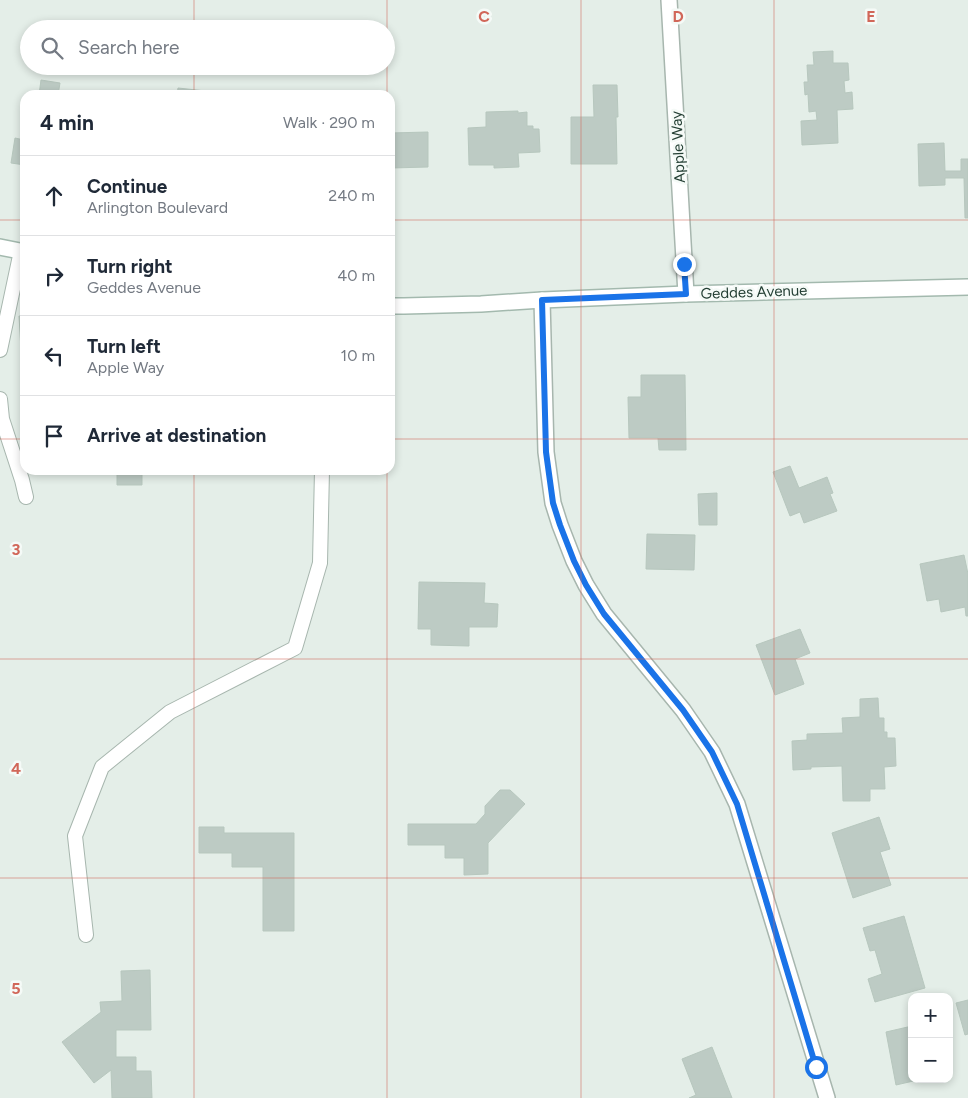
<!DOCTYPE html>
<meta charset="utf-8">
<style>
:root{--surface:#fff;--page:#f2f2f3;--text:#1f2937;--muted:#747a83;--line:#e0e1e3}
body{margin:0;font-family:Figtree,sans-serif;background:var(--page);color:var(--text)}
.controls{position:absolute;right:15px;bottom:15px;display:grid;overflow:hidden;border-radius:10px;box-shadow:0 2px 8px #0003}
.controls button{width:45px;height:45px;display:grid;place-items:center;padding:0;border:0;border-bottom:1px solid var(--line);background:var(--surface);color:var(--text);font:25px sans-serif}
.stop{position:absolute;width:15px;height:15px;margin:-11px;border:4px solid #1a73e8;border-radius:50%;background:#fff}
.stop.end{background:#1a73e8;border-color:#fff;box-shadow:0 1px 5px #0008}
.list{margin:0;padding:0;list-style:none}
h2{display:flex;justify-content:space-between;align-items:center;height:65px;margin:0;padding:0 20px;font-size:21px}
h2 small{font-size:16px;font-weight:400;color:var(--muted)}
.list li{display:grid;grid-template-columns:32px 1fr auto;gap:15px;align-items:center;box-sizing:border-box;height:80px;padding:0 20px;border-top:1px solid var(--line)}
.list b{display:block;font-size:19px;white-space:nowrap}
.list p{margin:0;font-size:16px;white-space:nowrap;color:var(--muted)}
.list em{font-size:16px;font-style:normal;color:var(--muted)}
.icon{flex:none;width:28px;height:28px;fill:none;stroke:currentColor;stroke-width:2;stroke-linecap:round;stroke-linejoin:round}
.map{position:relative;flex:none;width:968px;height:1098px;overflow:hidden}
.search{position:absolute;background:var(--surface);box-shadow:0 2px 8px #0003;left:20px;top:20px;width:375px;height:55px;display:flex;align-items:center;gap:12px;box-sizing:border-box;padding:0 18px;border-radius:28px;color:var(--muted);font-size:19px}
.panel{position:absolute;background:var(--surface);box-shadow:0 2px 8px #0003;left:20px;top:90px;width:375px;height:385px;border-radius:15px}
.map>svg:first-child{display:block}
</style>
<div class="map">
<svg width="968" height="1098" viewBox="0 0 968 1098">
<rect width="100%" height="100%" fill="#e4eee8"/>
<path fill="#bdcbc4" stroke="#b7c7be" d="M 833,51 L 833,63 L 848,63 L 849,80 L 844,81 L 845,93 L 852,92 L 853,109 L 837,110 L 838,143 L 802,145 L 801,121 L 817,120 L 816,111 L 809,112 L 808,94 L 805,95 L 804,82 L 808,82 L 807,65 L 814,65 L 813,52 Z
M 41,80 L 60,83 L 58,95 L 39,95 Z
M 593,85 L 617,85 L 618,117 L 616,117 L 617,164 L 571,164 L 571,117 L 594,117 Z
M 178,88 L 224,93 L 224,95 L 177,95 Z
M 518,111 L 518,113 L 527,112 L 527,126 L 533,126 L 533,129 L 539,129 L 540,152 L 518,153 L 519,167 L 494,168 L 494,165 L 469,165 L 468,128 L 486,127 L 486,112 Z
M 25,130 L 25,165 L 11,163 L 15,138 L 24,140 Z
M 428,132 L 428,167 L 391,168 L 390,133 Z
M 944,143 L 945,171 L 961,171 L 961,159 L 968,159 L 968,218 L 965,218 L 964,178 L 945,178 L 945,185 L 919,186 L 918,144 Z
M 19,316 L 25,316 L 25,366 L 22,366 Z
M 641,375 L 685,375 L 686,450 L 659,450 L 658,438 L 629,438 L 628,397 L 641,397 Z
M 790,466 L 799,488 L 827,477 L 833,493 L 830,494 L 837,511 L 804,523 L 800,512 L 790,516 L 773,472 Z
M 117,470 L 142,470 L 142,485 L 117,485 Z
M 717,493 L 717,525 L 699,525 L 698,494 Z
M 647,534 L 695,535 L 694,570 L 646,569 Z
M 964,555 L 968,574 L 968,616 L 966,616 L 965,607 L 941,612 L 939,599 L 927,601 L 920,564 Z
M 419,582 L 485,583 L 484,603 L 498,604 L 497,627 L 469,627 L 469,646 L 431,645 L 431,629 L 418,629 Z
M 800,629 L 810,653 L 795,659 L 804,684 L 775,695 L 756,645 Z
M 878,698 L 879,718 L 884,718 L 884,732 L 887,732 L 887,738 L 895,738 L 896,766 L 884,767 L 885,789 L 870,789 L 870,801 L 843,801 L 842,766 L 811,767 L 811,769 L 793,770 L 792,741 L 807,740 L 807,734 L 843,733 L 842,718 L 860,717 L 860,699 Z
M 500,790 L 510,790 L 525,804 L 488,843 L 488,874 L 464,875 L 464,858 L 445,858 L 445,845 L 408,845 L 408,824 L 476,824 L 485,814 L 485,806 Z
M 879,817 L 890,849 L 880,852 L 891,885 L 853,898 L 832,833 Z
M 199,827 L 224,827 L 224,833 L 294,833 L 294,931 L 263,931 L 263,867 L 232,867 L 232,853 L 199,853 Z
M 904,916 L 925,988 L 875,1002 L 868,979 L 882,974 L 875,950 L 870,951 L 863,928 Z
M 150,970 L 151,1030 L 116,1030 L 116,1057 L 136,1057 L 136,1071 L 151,1071 L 152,1098 L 112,1098 L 111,1070 L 94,1083 L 62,1042 L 101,1012 L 100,1002 L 122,1001 L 121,971 Z
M 968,1000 L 968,1034 L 965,1035 L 956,1003 Z
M 912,1026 L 912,1079 L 922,1079 L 896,1085 L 886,1032 Z
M 712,1047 L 732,1098 L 689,1098 L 696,1095 L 682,1059 Z"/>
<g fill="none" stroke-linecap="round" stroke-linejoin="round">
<g stroke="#a7b6ae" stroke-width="16">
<path id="service" d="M 0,350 L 21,251
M 0,399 L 2,419 L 22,480 L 26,497
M 86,935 L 75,836 L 102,767 L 170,712 L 295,648 L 320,563 L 322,470"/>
</g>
<g stroke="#a7b6ae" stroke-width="18">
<path id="minor" d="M 669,0 L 686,294"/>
</g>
<g stroke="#a7b6ae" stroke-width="18">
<path id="tertiary" d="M 542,300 L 546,452 L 553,503 L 560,525 L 574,561 L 586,585 L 604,614 L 683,710 L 712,752 L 737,804 L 827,1098"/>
</g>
<g stroke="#a3b9ae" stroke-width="18">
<path id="secondary" d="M 0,247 L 25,252
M 390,306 L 404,306 L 481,304 L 542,300 L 686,294 L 968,287"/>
</g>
<use href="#service" stroke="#fff" stroke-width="14"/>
<use href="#minor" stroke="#fff" stroke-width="15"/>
<use href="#tertiary" stroke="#fff" stroke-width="15"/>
<use href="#secondary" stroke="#fff" stroke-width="15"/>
</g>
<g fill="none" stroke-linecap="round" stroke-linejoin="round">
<path stroke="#1a73e8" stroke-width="6" d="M 684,264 L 686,294 L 542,300 L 546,452 L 553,503 L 560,525 L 574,561 L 586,585 L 604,614 L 683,710 L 712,752 L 737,804 L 816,1067"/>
</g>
<path fill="none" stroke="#d16759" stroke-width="1" stroke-opacity="0.55" d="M 194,0 L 194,29M 387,0 L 387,95M 581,0 L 581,1098M 774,0 L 774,1098M 194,66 L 194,95M 0,220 L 25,220M 390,220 L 968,220M 0,439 L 25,439M 390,439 L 968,439M 194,470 L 194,1098M 387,470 L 387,1098M 0,659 L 968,659M 0,878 L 968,878"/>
<g text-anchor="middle" stroke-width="5" stroke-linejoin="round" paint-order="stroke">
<g font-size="15" fill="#243f34" stroke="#f5faf7">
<text transform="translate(678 147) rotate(-93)" y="5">Apple Way</text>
<text transform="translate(754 292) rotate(-2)" y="5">Geddes Avenue</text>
</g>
</g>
<g font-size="16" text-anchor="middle" font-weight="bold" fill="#d16759" stroke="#f5faf7" stroke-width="5" stroke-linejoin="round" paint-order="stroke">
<text x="484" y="22">C</text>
<text x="678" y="22">D</text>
<text x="871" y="22">E</text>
<text x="16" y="555">3</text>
<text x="16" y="774">4</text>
<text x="16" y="994">5</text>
</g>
</svg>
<div class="controls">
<button>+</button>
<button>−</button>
</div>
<div class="stop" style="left:816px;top:1067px"></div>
<div class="stop end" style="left:684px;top:264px"></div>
<div class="search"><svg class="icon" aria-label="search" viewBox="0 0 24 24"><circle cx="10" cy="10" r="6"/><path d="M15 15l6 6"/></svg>Search here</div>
<section class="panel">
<h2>4 min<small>Walk · 290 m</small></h2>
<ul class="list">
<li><svg class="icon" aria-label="ahead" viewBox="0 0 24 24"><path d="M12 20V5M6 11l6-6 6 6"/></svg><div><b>Continue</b><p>Arlington Boulevard</p></div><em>240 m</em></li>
<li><svg class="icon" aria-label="right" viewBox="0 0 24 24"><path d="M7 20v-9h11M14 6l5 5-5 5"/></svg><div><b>Turn right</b><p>Geddes Avenue</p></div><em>40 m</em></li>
<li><svg class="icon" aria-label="left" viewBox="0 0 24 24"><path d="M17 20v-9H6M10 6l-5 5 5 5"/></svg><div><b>Turn left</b><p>Apple Way</p></div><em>10 m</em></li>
<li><svg class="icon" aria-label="arrive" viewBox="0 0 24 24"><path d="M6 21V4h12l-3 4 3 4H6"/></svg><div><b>Arrive at destination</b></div></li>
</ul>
</section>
</div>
